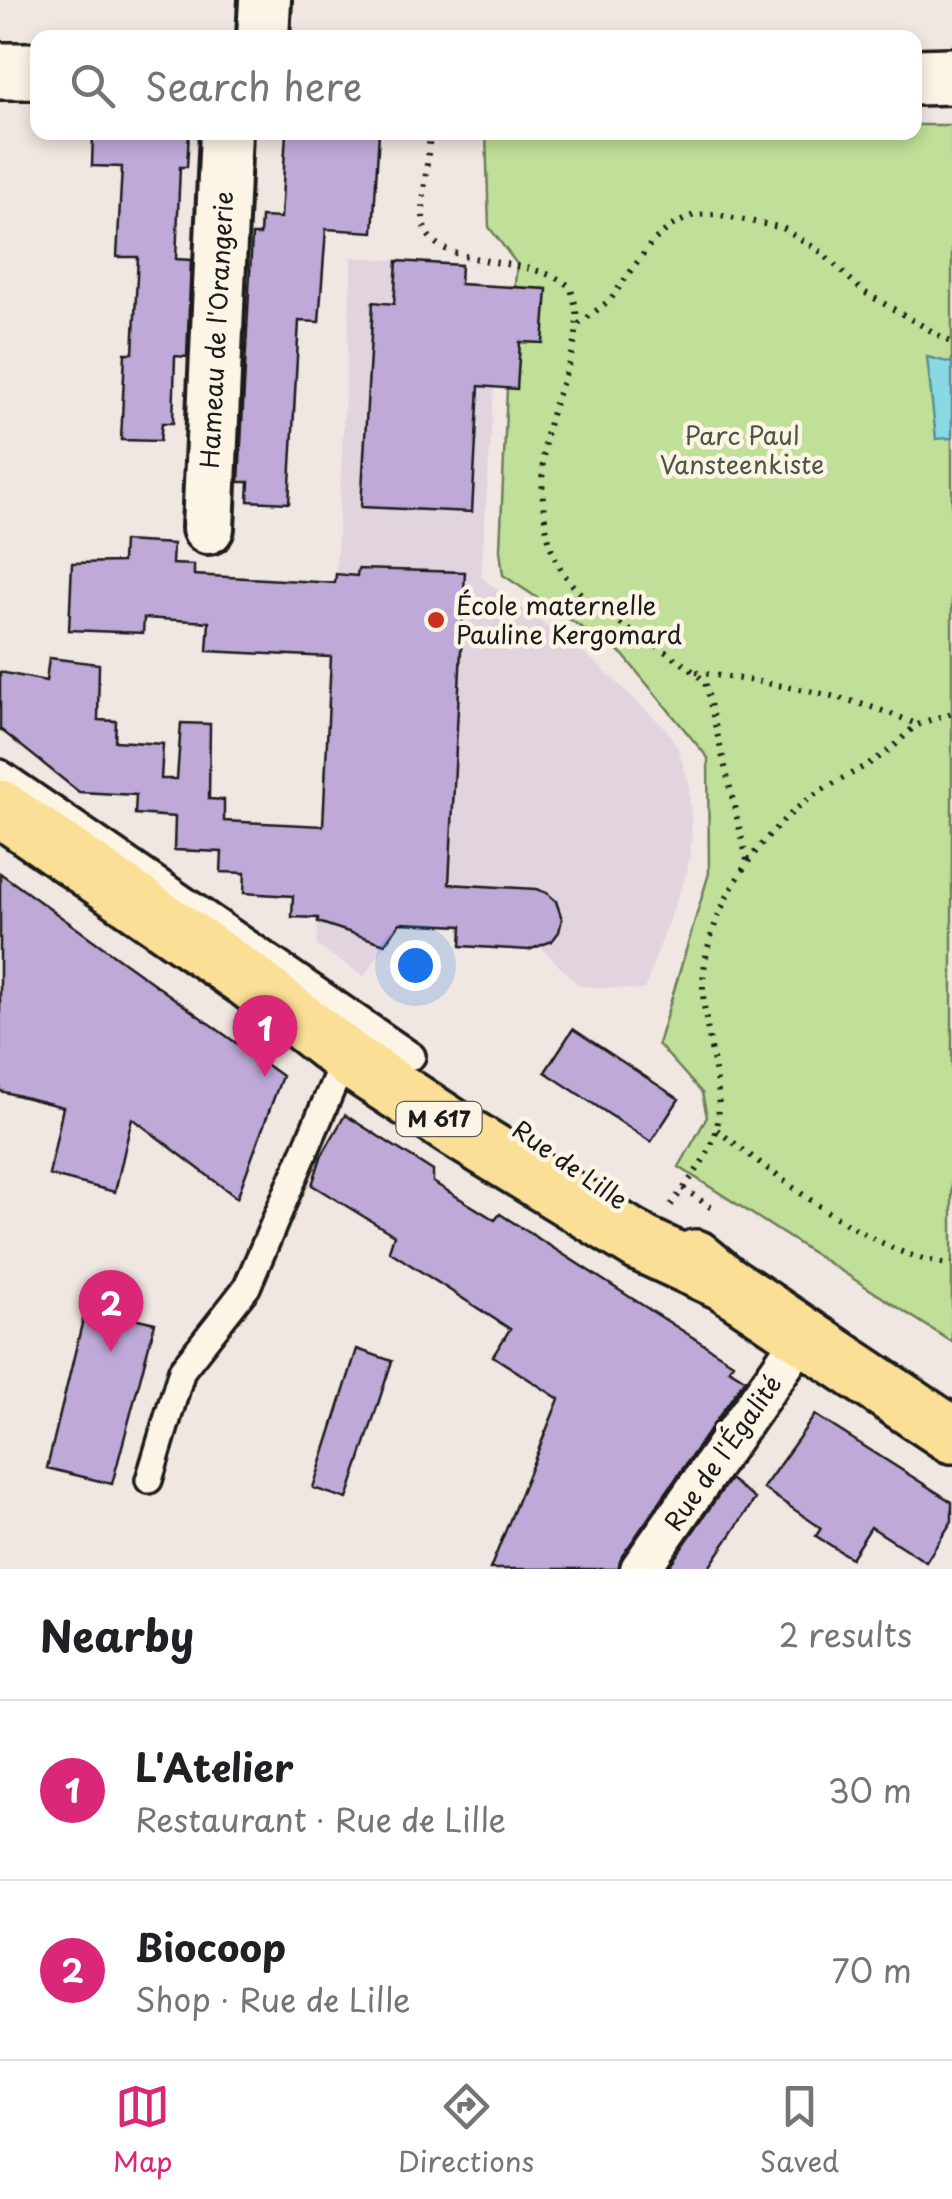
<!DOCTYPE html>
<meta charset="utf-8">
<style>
:root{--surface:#fff;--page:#f6f6f6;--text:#202124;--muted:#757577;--line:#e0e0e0;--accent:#db2777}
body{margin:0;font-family:"Playpen Sans",sans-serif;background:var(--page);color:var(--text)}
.you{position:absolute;left:415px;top:965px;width:35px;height:35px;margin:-25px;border:8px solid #fff;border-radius:50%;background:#1a73e8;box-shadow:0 0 0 15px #1a73e833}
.badge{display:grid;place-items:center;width:65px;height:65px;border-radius:50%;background:var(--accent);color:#fff;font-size:32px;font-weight:700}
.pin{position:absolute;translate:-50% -82px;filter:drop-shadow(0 2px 5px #0008)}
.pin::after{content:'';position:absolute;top:52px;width:35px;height:30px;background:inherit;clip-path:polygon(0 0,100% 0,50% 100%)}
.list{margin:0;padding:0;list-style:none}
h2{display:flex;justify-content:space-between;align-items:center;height:130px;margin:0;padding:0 40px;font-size:42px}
h2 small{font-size:32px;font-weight:400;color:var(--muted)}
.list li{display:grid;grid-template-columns:65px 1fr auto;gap:30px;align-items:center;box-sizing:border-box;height:180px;padding:0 40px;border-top:2px solid var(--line)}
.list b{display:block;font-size:38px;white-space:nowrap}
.list p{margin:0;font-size:32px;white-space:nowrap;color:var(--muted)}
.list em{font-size:32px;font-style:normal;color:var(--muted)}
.icon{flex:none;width:55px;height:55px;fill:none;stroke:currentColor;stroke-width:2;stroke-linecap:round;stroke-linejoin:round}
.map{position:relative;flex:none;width:952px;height:1569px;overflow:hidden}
.search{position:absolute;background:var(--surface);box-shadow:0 5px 15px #0003;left:30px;right:30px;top:30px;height:110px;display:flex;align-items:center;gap:25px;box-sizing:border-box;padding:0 35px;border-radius:20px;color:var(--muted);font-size:38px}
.sheet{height:490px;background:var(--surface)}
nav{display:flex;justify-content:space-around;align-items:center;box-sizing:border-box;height:140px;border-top:2px solid var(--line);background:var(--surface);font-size:28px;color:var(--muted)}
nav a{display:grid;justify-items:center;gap:5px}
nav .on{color:var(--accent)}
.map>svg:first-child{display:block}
</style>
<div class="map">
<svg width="952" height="1569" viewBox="0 0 952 1569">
<rect width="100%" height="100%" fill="#f0e6e2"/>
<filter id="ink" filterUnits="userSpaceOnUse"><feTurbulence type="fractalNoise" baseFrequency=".01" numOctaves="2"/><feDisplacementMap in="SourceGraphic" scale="20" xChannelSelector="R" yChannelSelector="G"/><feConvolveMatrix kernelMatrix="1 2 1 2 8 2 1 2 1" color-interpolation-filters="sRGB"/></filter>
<g filter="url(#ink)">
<path fill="#e1d4df" d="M 352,257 L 461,265 L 461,284 L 517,389 L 494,388 L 481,577 L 595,662 L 666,729 L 678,749 L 689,783 L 692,839 L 687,871 L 644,990 L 580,986 L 541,948 L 461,947 L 461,926 L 385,922 L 378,934 L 388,941 L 364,976 L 317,946 Z"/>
<path fill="#c0df98" stroke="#6e7e5a" stroke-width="2.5" d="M 915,125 L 952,125 L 952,1342 L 679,1167 L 707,1117 L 702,1093 L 658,1044 L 709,873 L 708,758 L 623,655 L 503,575 L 500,550 L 509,342 L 517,264 L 489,227 L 486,133 L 914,132 Z"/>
<path fill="#89d9e4" stroke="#5d8d94" stroke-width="2.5" d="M 927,357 L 952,363 L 952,438 L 936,439 Z"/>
<path fill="#bea9d8" stroke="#1c1c1c" stroke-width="2.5" d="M 93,132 L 189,132 L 187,167 L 180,167 L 176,259 L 191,260 L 187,357 L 175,356 L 173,423 L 162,423 L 160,441 L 121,440 L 125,353 L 133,353 L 138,257 L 117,257 L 122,167 L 92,166 Z
M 286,132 L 379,132 L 373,232 L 326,229 L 319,322 L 299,321 L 289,503 L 248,501 L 249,482 L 239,482 L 252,235 L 260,235 L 261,217 L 281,218 Z
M 397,261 L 461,265 L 460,284 L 547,289 L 543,343 L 520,342 L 517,389 L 479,386 L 472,512 L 361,507 L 373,302 L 394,304 Z
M 123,541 L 173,544 L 172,564 L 194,565 L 194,575 L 335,583 L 336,574 L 357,576 L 358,569 L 465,572 L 449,884 L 536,889 L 547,893 L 556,901 L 562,919 L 559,932 L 552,941 L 529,950 L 461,946 L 462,926 L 400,923 L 385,944 L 318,922 L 318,918 L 292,917 L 293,896 L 244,893 L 245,873 L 221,872 L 222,852 L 174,850 L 175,817 L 135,814 L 136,795 L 79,792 L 0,729 L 0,672 L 46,681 L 49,658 L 99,664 L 98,720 L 116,721 L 115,741 L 163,744 L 161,779 L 177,779 L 181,723 L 210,724 L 209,799 L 224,800 L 224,821 L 323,826 L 331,657 L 207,651 L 209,622 L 144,618 L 143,633 L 69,630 L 72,563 L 122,562 Z
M 0,873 L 282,1076 L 237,1198 L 132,1118 L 115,1192 L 49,1175 L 63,1107 L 0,1091 Z
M 573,1029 L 679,1099 L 651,1142 L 545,1072 Z
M 345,1115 L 433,1171 L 433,1182 L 495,1220 L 500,1214 L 733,1363 L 729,1369 L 745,1379 L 622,1556 L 618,1569 L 490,1569 L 559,1399 L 493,1356 L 510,1329 L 389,1251 L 394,1235 L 312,1185 L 321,1157 Z
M 86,1307 L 155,1323 L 112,1484 L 47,1468 Z
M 357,1349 L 392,1361 L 347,1499 L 313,1488 Z
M 815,1415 L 952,1502 L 952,1521 L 926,1562 L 871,1527 L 851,1558 L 816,1536 L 821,1528 L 763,1488 Z
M 730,1479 L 755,1499 L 708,1569 L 667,1569 Z"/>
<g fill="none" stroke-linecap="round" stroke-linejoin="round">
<g stroke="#1c1c1c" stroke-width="32">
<path id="service" d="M 0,773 L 412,1056
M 149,1480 L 182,1370 L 247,1287 L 345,1057"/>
</g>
<g stroke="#1c1c1c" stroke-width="45">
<path id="pedestrian" d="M 640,1569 L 804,1335"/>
</g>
<g stroke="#1c1c1c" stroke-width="58">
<path id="minor" d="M 263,38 L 265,0
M 208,528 L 226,132"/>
</g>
<g stroke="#1c1c1c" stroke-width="62">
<path id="secondary" d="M 0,71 L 38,71
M 914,77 L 952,76"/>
</g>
<g stroke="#1c1c1c" stroke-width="62">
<path id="primary" d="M 0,808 L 247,979 L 350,1060 L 452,1127 L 642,1244 L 724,1282
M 695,1258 L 724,1282 L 952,1435"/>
</g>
<path stroke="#1c1c1c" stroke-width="6" stroke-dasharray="2.5 8" stroke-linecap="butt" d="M 430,132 C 429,154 420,208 424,226 C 437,271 534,254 570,287 C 590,338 560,377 548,426 C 539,462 540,529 557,562 C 586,619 661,639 705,682 L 747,860
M 579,324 L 610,300 L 652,242 L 671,226 L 694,215 L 716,214 L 783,228 L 821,252 L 864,292 L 952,343
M 696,672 C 771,684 848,693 918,725
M 717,1130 C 777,1175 877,1260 952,1264
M 683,1188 L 716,1211
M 671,1205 C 687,1183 712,1154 717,1127 C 725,1087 702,1028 703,984 C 705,912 758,833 816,794 C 839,779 865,768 888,751 C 898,744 906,733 916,726 C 926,720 941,717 952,713"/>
<use href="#service" stroke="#fcf5e5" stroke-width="25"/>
<use href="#pedestrian" stroke="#fcf5e5" stroke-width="38"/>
<use href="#minor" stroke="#fcf5e5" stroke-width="50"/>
<use href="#secondary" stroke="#fcf5e5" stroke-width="55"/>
<use href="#primary" stroke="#fbdf96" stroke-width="55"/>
</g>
</g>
<circle fill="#c8321e" stroke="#fcf5e5" stroke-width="4" cx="436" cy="620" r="10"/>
<g text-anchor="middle" stroke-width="9" stroke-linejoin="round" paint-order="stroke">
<rect fill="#fcf5e5" stroke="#5f5d58" stroke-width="2.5" x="396.5" y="1102" width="85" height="34" rx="8"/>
<g font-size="22" font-weight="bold" fill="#1c1c1c">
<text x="439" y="1127">M 617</text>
</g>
<g font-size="25" fill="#1c1c1c" stroke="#fcf5e5">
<text transform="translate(217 330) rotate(-87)" y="9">Hameau de l'Orangerie</text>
<text transform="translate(570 1165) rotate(35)" y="9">Rue de Lille</text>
<text transform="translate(723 1453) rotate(-55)" y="9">Rue de l'Égalité</text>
</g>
<g font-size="25" fill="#4d5641" stroke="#fcf5e5">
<text x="742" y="445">Parc Paul<tspan x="742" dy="29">Vansteenkiste</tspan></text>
</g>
<g font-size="25" fill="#1c1c1c" stroke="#fcf5e5" text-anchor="start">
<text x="456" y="615">École maternelle<tspan x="456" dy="29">Pauline Kergomard</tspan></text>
</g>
</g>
</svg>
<div class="you"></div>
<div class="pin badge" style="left:265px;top:1077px">1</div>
<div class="pin badge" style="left:111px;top:1352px">2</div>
<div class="search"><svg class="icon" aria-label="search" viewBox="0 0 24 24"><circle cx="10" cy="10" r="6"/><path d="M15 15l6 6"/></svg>Search here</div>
</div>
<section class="sheet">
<h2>Nearby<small>2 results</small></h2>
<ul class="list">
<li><span class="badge">1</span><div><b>L'Atelier</b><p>Restaurant · Rue de Lille</p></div><em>30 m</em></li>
<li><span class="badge">2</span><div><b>Biocoop</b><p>Shop · Rue de Lille</p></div><em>70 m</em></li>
</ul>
</section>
<nav>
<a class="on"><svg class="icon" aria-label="map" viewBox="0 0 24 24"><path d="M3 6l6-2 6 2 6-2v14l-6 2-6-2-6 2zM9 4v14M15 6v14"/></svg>Map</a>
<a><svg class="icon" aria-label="directions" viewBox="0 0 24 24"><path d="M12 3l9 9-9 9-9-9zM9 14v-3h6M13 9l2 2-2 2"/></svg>Directions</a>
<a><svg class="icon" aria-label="saved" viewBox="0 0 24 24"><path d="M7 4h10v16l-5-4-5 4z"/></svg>Saved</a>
</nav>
